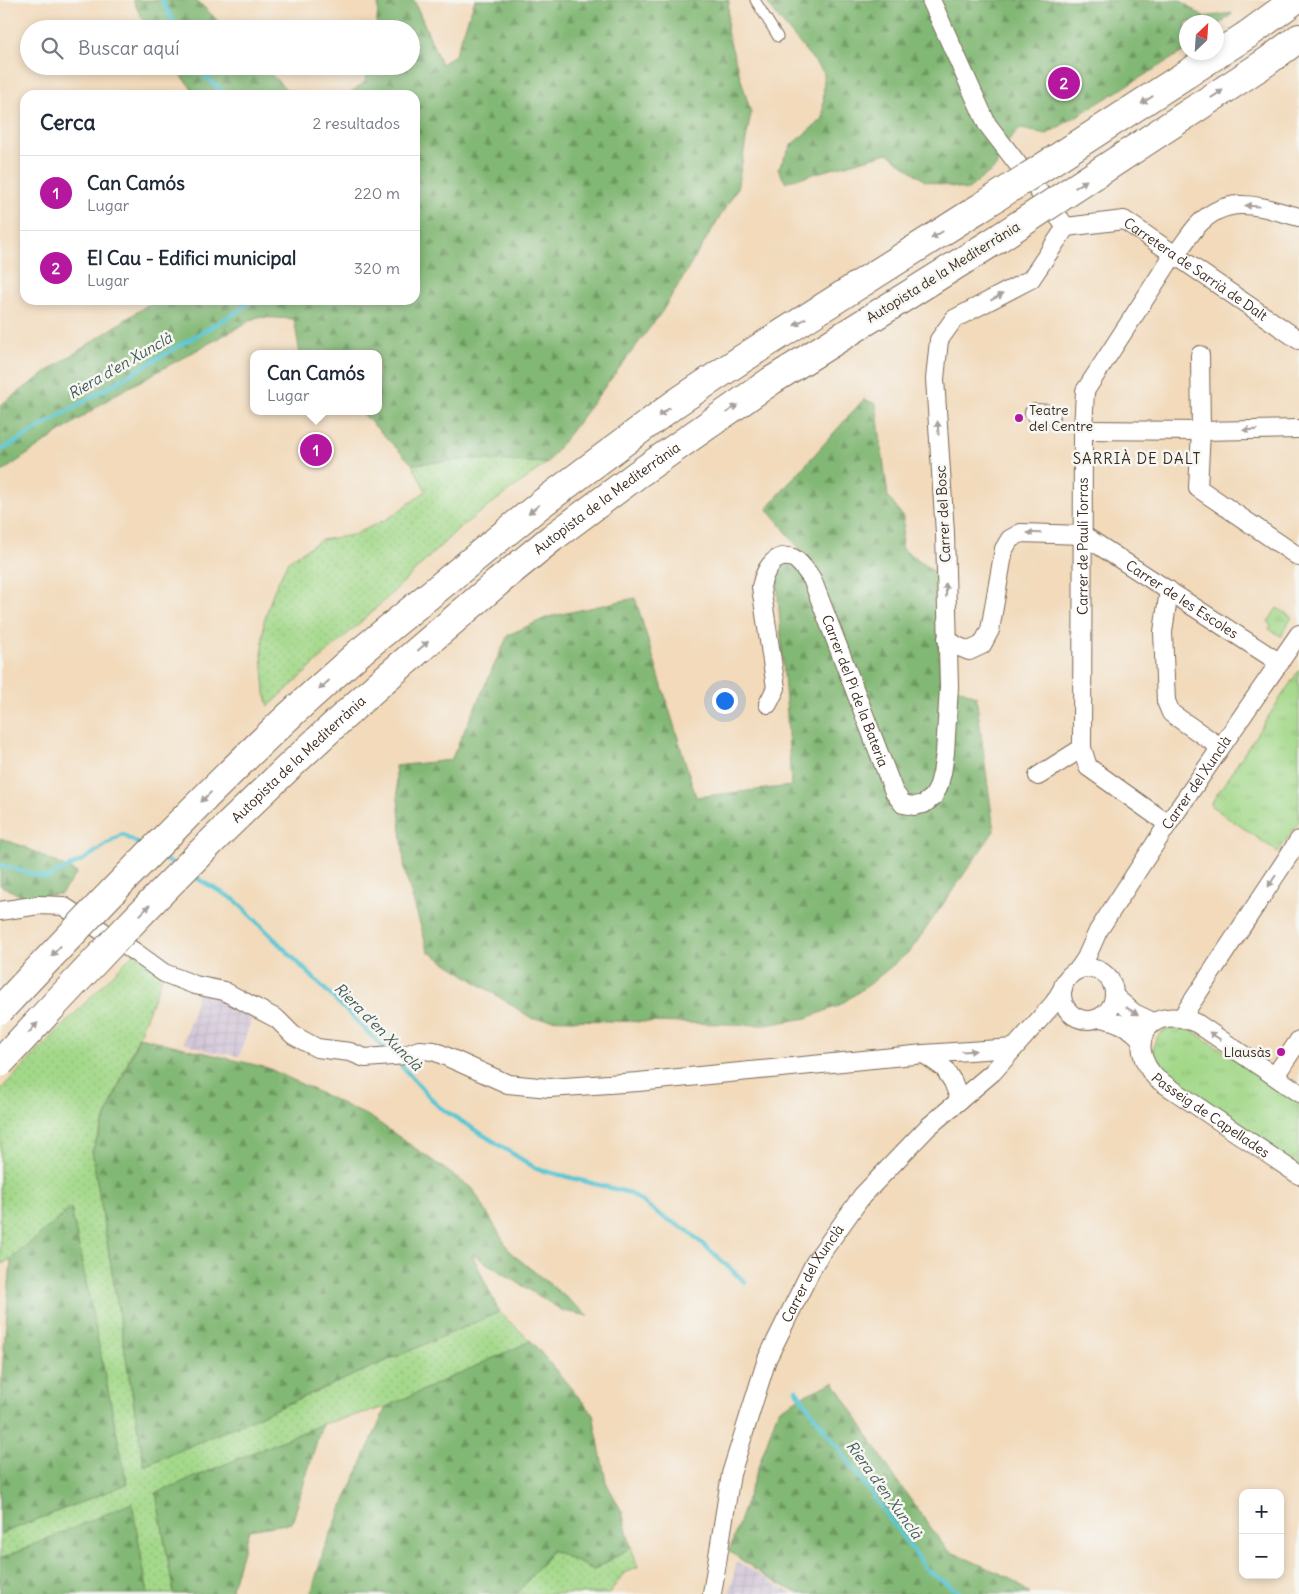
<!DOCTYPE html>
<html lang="es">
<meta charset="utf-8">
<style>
:root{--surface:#fff;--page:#f2f2f3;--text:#1f2937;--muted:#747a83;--line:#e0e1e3;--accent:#b5179e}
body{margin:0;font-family:Delius,sans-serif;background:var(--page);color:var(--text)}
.controls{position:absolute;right:15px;bottom:15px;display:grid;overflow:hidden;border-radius:10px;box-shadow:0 2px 8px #0003}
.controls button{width:45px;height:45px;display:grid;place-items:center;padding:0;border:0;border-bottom:1px solid var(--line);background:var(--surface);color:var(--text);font:25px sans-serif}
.compass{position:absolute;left:1179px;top:15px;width:45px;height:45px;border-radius:50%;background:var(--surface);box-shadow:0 2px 8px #0003;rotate:25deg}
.you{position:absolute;left:724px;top:700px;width:18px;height:18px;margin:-12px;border:4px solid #fff;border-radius:50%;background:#1a73e8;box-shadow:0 0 0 8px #1a73e833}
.badge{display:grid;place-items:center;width:32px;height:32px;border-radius:50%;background:var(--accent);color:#fff;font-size:16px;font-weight:700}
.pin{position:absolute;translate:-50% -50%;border:2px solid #fff;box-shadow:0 1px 5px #0006}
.popup{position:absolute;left:250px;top:350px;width:132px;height:65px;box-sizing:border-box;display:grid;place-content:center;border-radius:10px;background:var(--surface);filter:drop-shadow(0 1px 4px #0005);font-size:16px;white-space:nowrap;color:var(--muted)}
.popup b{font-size:19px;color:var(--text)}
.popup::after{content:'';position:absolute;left:50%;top:100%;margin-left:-10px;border:10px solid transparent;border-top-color:var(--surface)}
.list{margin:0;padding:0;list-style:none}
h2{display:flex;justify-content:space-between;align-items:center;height:65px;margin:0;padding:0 20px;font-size:21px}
h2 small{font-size:16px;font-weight:400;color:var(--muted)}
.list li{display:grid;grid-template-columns:32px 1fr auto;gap:15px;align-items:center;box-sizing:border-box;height:75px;padding:0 20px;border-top:1px solid var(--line)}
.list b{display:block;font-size:19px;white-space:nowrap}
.list p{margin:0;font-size:16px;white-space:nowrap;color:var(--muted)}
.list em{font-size:16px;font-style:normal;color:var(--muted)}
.icon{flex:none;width:28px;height:28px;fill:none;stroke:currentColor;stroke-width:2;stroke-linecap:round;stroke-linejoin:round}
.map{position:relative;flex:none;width:1299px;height:1594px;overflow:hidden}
.search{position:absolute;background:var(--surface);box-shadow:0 2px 8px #0003;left:20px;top:20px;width:400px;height:55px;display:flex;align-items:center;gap:12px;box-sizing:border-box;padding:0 18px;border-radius:28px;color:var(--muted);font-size:19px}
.panel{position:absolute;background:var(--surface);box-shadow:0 2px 8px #0003;left:20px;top:90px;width:400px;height:215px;border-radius:15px}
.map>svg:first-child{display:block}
</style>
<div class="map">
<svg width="1299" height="1594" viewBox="0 0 1299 1594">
<defs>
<pattern id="industrial-grid" width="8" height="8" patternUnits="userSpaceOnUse" patternTransform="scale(1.25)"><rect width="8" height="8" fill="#ccbed4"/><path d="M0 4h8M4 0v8" fill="none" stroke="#b0a3b6"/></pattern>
<pattern id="grass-dots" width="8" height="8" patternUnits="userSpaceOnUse" patternTransform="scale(1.25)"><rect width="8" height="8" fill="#a3d889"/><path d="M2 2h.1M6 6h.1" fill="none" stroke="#8dba76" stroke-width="1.8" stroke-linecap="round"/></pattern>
<pattern id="forest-firs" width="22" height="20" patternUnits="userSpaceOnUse" patternTransform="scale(1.25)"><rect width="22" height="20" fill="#82b875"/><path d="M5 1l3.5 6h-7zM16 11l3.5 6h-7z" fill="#6c965f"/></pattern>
<pattern id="park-tufts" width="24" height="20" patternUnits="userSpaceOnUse" patternTransform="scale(1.25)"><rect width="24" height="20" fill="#a3d889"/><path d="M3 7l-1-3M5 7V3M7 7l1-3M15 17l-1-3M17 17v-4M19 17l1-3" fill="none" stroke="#8dba76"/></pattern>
</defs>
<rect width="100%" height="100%" fill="#f6f6f2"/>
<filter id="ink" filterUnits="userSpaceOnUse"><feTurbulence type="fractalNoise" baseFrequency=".02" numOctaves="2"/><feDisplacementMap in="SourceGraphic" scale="10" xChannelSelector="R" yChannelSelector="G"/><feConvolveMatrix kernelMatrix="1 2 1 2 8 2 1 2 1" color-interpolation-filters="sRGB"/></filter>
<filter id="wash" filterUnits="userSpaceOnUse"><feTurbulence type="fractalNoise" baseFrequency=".0096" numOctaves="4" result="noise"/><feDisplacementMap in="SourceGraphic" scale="20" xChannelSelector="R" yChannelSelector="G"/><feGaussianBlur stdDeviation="1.12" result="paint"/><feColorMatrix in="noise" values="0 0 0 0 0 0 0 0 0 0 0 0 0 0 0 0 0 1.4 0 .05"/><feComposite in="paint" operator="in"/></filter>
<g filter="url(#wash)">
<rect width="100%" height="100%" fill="#f2dabb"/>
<path fill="url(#industrial-grid)" d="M 198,992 L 227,997 L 254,1011 L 239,1056 L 209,1051 L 184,1042 Z
M 737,1562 L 792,1594 L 729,1594 Z"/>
<path fill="url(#grass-dots)" stroke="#6f8154" d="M 471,459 L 547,463 L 459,528 L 389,596 L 269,706 L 265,693 L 262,654 L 264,621 L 273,593 L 288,561 L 321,540 L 353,535 L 389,518 L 426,491 L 412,464 Z
M 135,952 L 164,973 L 92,1151 L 144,1466 L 499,1312 L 531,1341 L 386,1407 L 322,1424 L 156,1493 L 174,1594 L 148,1594 L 131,1504 L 0,1559 L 0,1534 L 127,1484 L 71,1209 L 11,1259 L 0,1265 L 0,1090 Z
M 631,1547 L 638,1567 L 624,1573 L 609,1594 L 517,1594 L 552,1550 L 594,1570 Z"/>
<path fill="url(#forest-firs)" stroke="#5e714a" d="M 133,0 L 197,0 L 226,29 L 147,29 Z
M 379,0 L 414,0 L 441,64 L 455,55 L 475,0 L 729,0 L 727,32 L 751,113 L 737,189 L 661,313 L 547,463 L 471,459 L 412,464 L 360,411 L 378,411 L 378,354 L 300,354 L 294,319 L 257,317 L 113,396 L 0,473 L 0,405 L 63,361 L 155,300 L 415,300 L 415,95 L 347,95 L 365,82 L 369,66 L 411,66 L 411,29 L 376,29 Z
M 765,0 L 1180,0 L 1203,17 L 1233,13 L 1217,27 L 1216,22 L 1186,22 L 1186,50 L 1047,134 L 1020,129 L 1002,148 L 996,167 L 967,190 L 925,181 L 888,153 L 785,182 L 778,169 L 792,144 L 823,119 L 824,73 L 780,20 Z
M 173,66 L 263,66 L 292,95 L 197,95 Z
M 864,399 L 876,404 L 888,497 L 904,518 L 901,548 L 937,574 L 940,681 L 976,696 L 994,831 L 911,950 L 870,984 L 838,1006 L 807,1018 L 764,1025 L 533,1019 L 428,951 L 405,873 L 395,766 L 451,760 L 508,635 L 548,617 L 635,598 L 696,797 L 791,786 L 787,715 L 776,571 L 802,552 L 767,508 Z
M 0,838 L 25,847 L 77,873 L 61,894 L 23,897 L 0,885 Z
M 139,1037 L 268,1068 L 372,1118 L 473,1189 L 510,1252 L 589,1316 L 563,1311 L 472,1254 L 499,1312 L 144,1466 L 92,1151 Z
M 71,1208 L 127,1484 L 0,1534 L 0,1400 L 11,1259 Z
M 531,1341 L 593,1414 L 606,1482 L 622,1512 L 631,1547 L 594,1570 L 552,1550 L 517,1594 L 311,1594 L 324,1549 L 386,1407 Z
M 834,1382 L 897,1481 L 947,1550 L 1010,1578 L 1030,1594 L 800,1594 L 764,1576 L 729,1551 L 778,1410 L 803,1396 Z
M 322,1424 L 292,1523 L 249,1530 L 230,1594 L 174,1594 L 156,1493 Z
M 132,1503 L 148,1594 L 0,1594 L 0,1559 Z"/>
<path fill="url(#park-tufts)" stroke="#6f8154" d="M 1277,608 L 1292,617 L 1281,636 L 1269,629 L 1271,625 L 1268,622 Z
M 1299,670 L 1299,822 L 1278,852 L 1210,805 Z
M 1175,1026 L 1190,1029 L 1299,1101 L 1299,1169 L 1167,1081 L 1151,1055 C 1156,1037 1157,1033 1175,1026 Z"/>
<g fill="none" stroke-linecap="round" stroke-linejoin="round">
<path stroke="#5ac6d3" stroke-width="4.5" d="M 162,0 L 177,29
M 198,66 L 200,72 L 227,95
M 0,451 L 240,310 L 251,300
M 159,856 L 176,866
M 0,865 L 47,878 L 83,860 L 122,834 L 144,847
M 191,875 L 235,900 L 387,1051
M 396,1060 L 439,1107 L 537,1169 L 630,1193 L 663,1217 L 687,1230 L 745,1282
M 796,1390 L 927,1570 L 962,1594"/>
</g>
</g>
<g filter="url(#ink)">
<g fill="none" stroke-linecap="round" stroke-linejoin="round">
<g stroke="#7b6855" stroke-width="11">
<path id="lane" d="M 755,0 L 778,37"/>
</g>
<g stroke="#7b6855" stroke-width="20">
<g id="street">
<path id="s1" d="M 931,0 L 987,124 L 1066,227 L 1124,220 L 1299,340"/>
<path d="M 1200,355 L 1201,431 L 1198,488 L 1299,557"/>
<path d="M 1034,413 L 1051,414"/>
<path d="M 1083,430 L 1201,431 L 1299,429"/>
<path id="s2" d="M 1083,535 L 1280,663"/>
<path d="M 1169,590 L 1163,632 L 1166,701 L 1171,713 L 1220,747"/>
<path d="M 947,639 L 957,646 L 969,651 L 982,645 L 990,630 L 1004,549 L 1010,539 L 1021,533 L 1083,535"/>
<path id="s3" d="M 768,704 L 776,688 L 761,587 C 764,573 773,551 793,558 C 801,562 807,572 812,579 L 894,792 L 903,804 L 914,806 L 924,804 L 933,797 L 938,788 L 942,773 L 945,753 L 949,687 L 945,533 L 935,379 L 939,340 L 954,319 L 1031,279 L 1066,227"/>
<path d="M 1038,776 L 1082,748"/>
<path id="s4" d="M 1168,824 L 1088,767 L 1082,748 L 1083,430 L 1085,391 L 1170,260 C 1181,250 1187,237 1197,226 C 1228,192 1261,207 1299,217"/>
<path d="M 0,911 L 39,905 L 63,906 L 135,952 L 164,973 L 195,985 L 224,991 L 277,1019 L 293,1035 L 317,1048 L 350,1052 L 365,1058 L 406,1055 L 419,1050 L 434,1051 L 508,1084 L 549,1088 L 638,1082 L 924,1054 L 1014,1048"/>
<circle cx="1088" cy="994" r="26"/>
<path id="s5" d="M 1078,970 L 1086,958 L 1098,931 L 1168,824 L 1299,634"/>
<path d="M 1115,997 L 1134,1013 L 1153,1022"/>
<path d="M 1182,1017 L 1299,840"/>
<path d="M 1100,1018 C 1116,1021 1132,1027 1142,1041"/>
<path d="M 924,1054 L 944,1068 L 953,1082 L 960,1100"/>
<path d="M 1275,1076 L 1299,1040"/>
<path id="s6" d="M 1299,1093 L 1198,1024 C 1151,1001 1122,1043 1157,1079 L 1299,1175"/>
<path id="s7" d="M 712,1594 L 731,1474 L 767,1359 L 815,1262 L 862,1196 L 928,1127 L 993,1072 L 1054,1003 L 1063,988"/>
</g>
</g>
<g stroke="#7b6855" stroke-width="30">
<g id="highway">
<path d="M 1247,35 L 1295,0"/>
<path d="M 1265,63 L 1299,38"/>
<path d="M 360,652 L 541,504 L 676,403 L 742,359 L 978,209"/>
<path id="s8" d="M 386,678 L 498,582 L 552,538 L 638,474 L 771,381 L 996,240"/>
</g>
</g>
<use href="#lane" stroke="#fff" stroke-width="9"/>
<use href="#street" stroke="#fff" stroke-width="18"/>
<use href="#highway" stroke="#fff" stroke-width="28"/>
<g stroke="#7b6855" stroke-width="30" stroke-linecap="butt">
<g id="highway-bridge">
<path d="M 978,209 L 1247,35"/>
<path d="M 996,240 L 1265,63"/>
<path d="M 0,1010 C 89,915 179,821 273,731 C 301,704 331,678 360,652"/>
<path id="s9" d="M 0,1063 C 79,978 158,893 242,812 C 289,766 337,722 386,678"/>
</g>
</g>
<use href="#highway-bridge" stroke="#fff" stroke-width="28"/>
</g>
<defs><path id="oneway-solid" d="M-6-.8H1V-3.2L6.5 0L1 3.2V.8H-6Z" transform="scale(1.25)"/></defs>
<g fill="#a79f9a">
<use href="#oneway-solid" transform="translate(1217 94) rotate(-33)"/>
<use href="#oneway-solid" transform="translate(1147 100) rotate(147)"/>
<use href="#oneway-solid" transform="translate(1081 184) rotate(-33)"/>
<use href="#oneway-solid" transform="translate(1252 206) rotate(-176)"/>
<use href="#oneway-solid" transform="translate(937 235) rotate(148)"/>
<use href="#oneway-solid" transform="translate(997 297) rotate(-28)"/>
<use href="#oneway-solid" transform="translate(800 322) rotate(148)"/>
<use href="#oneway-solid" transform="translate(732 409) rotate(-35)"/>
<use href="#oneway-solid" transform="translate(664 412) rotate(143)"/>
<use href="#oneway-solid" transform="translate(938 428) rotate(-94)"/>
<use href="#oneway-solid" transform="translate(1250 430) rotate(179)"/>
<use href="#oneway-solid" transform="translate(534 509) rotate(141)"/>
<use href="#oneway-solid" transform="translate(1034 533) rotate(-179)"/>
<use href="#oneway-solid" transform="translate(946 590) rotate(-91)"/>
<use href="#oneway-solid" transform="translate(423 646) rotate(-41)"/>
<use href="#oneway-solid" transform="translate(324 685) rotate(138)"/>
<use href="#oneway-solid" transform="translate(206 797) rotate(136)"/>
<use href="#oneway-solid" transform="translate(1272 881) rotate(123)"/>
<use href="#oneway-solid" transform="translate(145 910) rotate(-46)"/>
<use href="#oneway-solid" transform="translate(56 951) rotate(133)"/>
<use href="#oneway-solid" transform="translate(1132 1011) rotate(31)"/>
<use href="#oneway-solid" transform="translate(33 1028) rotate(-47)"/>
<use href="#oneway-solid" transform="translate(1215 1036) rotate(-146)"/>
<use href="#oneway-solid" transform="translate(969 1051) rotate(-4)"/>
</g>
</g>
<g fill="#b5179e" stroke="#f6f6f2" stroke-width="2">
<circle cx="1019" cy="418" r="5"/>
<circle cx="1281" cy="1052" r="5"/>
</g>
<g text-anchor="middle" stroke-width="5" stroke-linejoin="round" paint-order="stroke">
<g font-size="14" fill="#3b2a1e" stroke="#f6f6f2">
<text dy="5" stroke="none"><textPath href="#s1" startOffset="411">Carretera de Sarrià de Dalt</textPath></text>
<text transform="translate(943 272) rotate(-32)" y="5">Autopista de la Mediterrània</text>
<text dy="5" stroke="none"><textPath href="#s8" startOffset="285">Autopista de la Mediterrània</textPath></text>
<text transform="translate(943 514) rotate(-93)" y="5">Carrer del Bosc</text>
<text dy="5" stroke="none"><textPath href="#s4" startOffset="320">Carrer de Paulí Torras</textPath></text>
<text dy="5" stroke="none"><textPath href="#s2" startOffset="118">Carrer de les Escoles</textPath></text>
<text dy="5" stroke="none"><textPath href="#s3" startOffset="318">Carrer del Pi de la Bateria</textPath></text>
<text dy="5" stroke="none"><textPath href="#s9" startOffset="426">Autopista de la Mediterrània</textPath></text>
<text dy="5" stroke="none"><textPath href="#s5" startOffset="222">Carrer del Xunclà</textPath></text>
<text dy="5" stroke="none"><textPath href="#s6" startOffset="298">Passeig de Capellades</textPath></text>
<text dy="5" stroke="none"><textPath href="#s7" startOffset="339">Carrer del Xunclà</textPath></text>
</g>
<g font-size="14" fill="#3b2a1e" stroke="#f6f6f2" text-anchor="start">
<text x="1029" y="415">Teatre<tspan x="1029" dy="16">del Centre</tspan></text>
<text x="1271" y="1057" text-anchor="end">Llausàs</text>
</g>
<g font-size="15" font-style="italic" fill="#445954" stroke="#f6f6f2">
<text transform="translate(120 366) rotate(-30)" y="5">Riera d'en Xunclà</text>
<text transform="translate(378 1027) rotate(45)" y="5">Riera d'en Xunclà</text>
<text transform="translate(884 1490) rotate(54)" y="5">Riera d'en Xunclà</text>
</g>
<g font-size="15" letter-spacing="1" fill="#3b2a1e" stroke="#f6f6f2">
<text x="1137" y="464">SARRIÀ DE DALT</text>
</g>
</g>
</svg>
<div class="controls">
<button>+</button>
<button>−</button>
</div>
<svg class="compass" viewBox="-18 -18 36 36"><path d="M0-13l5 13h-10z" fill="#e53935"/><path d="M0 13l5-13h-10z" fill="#747a83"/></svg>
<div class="you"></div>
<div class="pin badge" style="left:316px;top:450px">1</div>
<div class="popup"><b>Can Camós</b>Lugar</div>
<div class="pin badge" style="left:1064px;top:83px">2</div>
<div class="search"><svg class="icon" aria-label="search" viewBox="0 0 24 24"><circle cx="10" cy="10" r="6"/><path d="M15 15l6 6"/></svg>Buscar aquí</div>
<section class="panel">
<h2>Cerca<small>2 resultados</small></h2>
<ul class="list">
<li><span class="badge">1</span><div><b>Can Camós</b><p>Lugar</p></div><em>220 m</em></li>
<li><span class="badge">2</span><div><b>El Cau - Edifici municipal</b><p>Lugar</p></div><em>320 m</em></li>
</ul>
</section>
</div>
